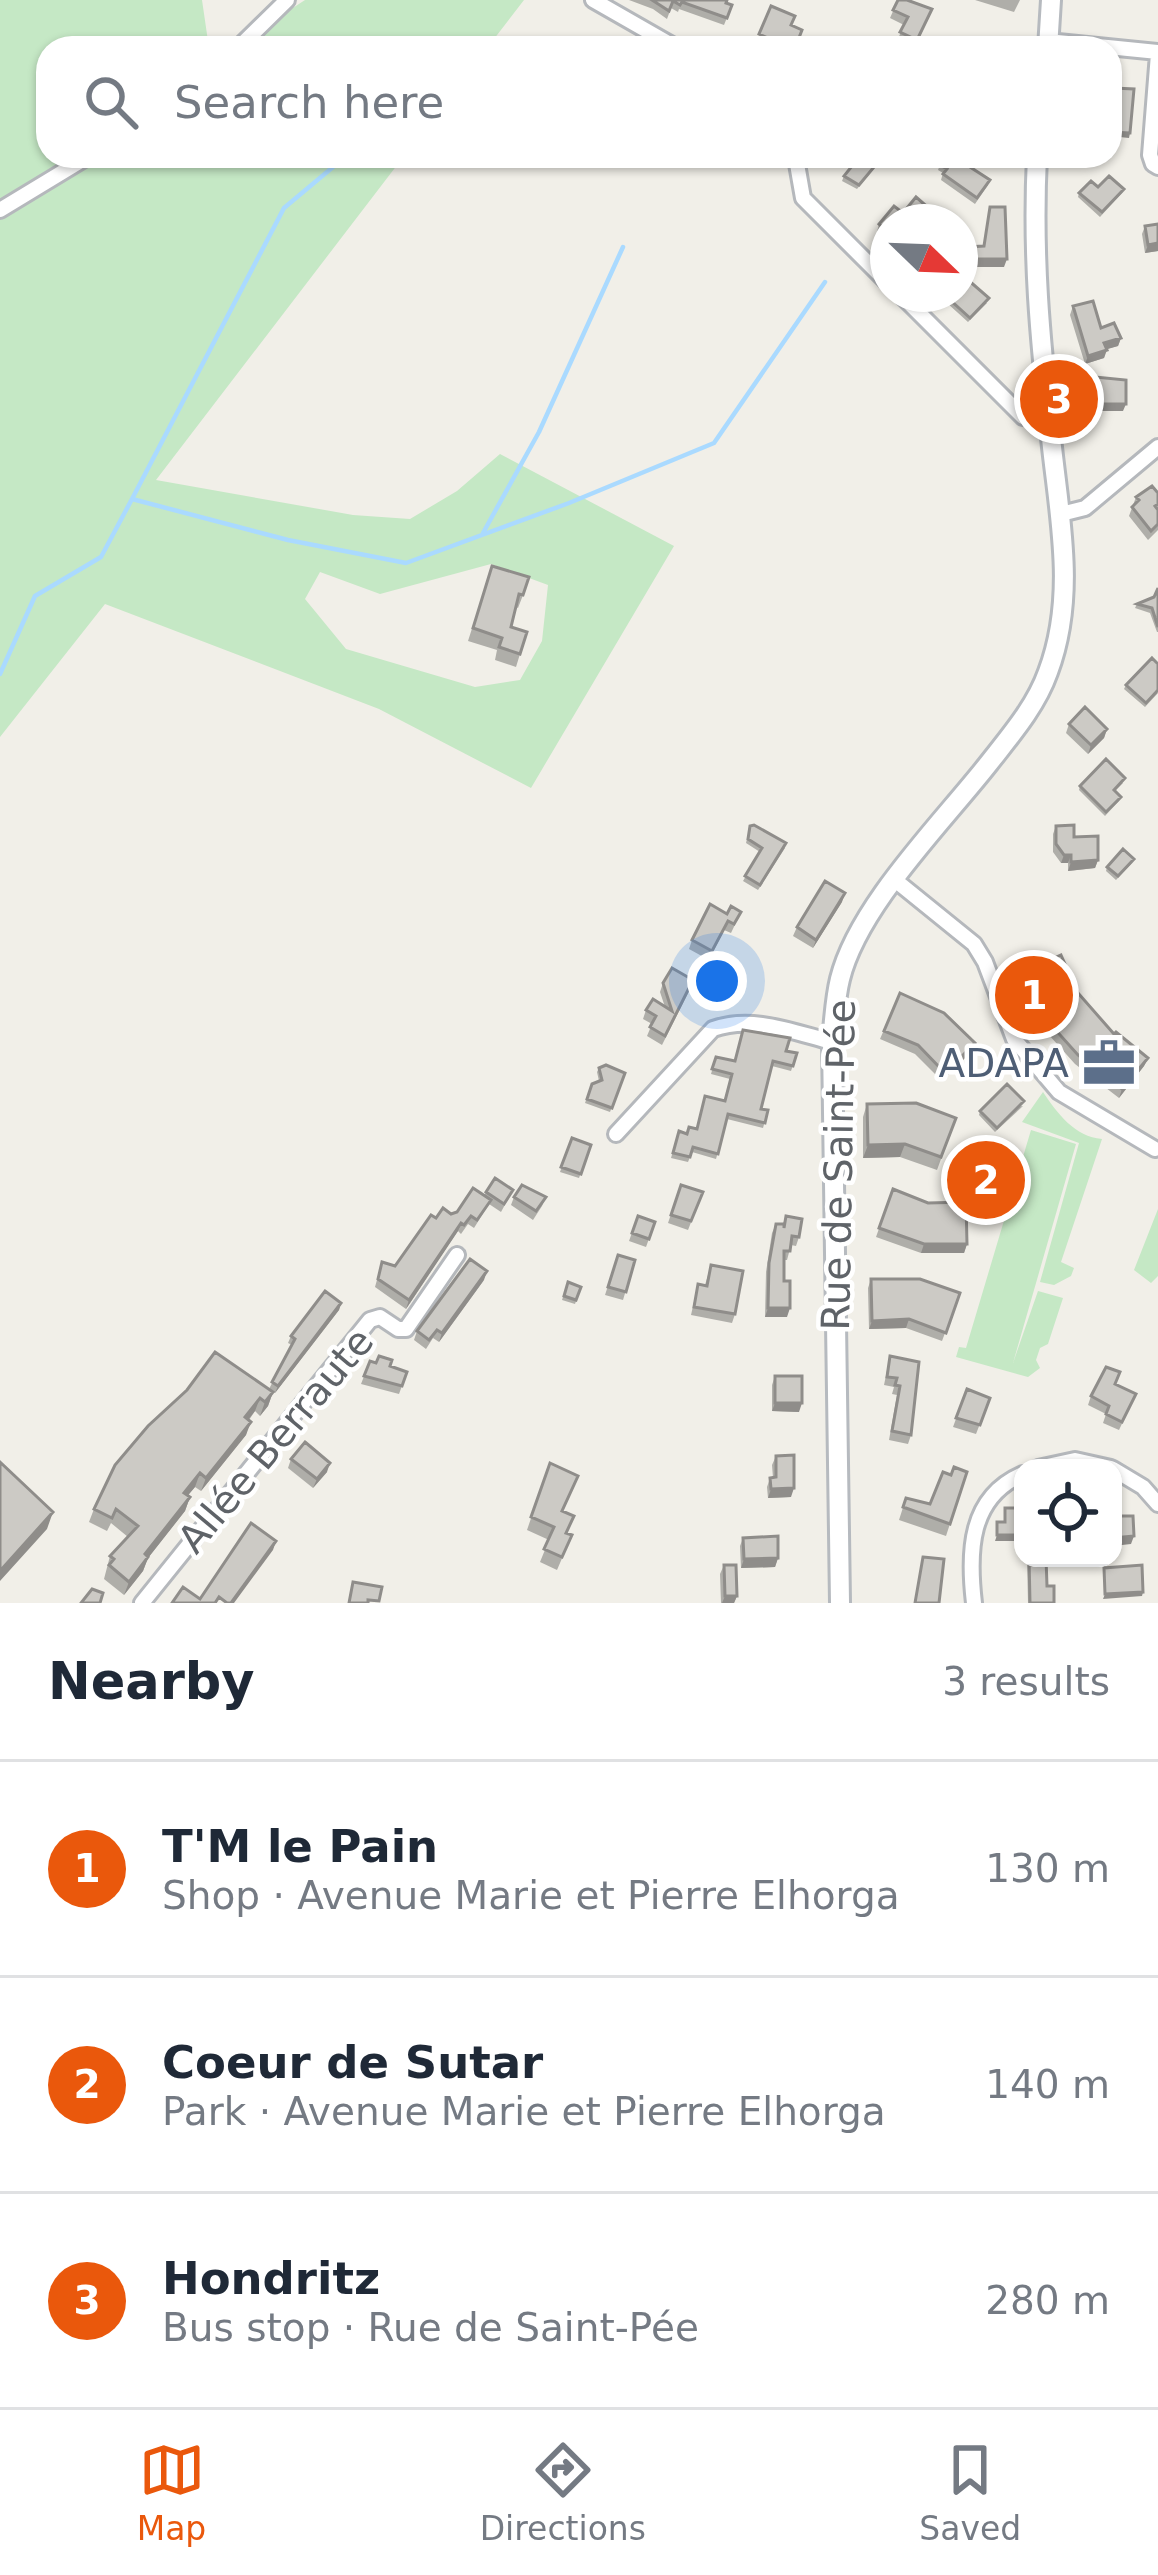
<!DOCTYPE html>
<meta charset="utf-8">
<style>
:root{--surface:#fff;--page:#f6f6f7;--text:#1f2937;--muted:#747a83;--line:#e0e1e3;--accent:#ea580c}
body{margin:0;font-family:"DejaVu Sans",sans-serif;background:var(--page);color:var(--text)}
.controls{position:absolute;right:36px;bottom:36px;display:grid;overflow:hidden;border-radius:24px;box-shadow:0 3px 9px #0004}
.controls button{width:108px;height:108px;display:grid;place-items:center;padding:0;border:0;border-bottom:3px solid var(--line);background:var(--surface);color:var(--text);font:60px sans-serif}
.compass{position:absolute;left:870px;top:204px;width:108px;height:108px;border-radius:50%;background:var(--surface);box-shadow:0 3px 9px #0004;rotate:113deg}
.you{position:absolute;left:717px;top:981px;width:42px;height:42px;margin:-30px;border:9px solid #fff;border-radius:50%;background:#1a73e8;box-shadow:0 0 0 18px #1a73e833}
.badge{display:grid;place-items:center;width:78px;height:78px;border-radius:50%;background:var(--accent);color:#fff;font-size:39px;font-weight:700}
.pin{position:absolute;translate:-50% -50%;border:6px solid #fff;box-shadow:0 3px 12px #0006}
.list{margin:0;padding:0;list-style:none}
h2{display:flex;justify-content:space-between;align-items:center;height:156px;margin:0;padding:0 48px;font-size:51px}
h2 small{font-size:39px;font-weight:400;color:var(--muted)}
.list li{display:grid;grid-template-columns:78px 1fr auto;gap:36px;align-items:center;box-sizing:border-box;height:216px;padding:0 48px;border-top:3px solid var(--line)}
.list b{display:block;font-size:45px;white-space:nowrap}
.list p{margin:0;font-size:39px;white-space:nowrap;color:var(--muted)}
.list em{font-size:39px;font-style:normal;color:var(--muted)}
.icon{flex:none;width:66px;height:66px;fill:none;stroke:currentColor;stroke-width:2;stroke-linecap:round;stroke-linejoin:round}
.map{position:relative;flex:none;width:1158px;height:1603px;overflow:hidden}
.search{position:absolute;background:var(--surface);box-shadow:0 3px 9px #0004;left:36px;right:36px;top:36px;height:132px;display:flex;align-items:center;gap:30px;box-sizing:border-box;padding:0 42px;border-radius:36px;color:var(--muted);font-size:45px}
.sheet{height:804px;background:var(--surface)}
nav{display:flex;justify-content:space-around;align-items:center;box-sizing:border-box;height:168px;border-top:3px solid var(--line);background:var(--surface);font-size:33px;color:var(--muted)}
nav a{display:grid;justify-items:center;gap:6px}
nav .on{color:var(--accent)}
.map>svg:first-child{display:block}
</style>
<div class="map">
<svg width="1158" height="1603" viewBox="0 0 1158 1603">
<rect width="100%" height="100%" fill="#f1efe8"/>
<path fill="#c5e8c5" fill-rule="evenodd" d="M 0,0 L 202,0 L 209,48 L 48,48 L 48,156 L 404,156 L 156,480 L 353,515 L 410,519 L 457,491 L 500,454 L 674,546 L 531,788 L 379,709 L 105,604 L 0,737 ZM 491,564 L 548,585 L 542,641 L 520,680 L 475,687 L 346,649 L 305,599 L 320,572 L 380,594 Z
M 305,0 L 524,0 L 487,48 L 232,48 Z
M 1043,1092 C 1057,1113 1075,1137 1102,1139 L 1061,1262 L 1074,1268 L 1071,1276 L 1054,1285 L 1040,1282 L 1079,1143 L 1022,1122 Z
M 1031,1130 L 1076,1144 L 1013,1363 L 1038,1291 L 1063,1298 L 1048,1344 L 1040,1348 L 1036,1360 L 1040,1368 L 1028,1377 L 956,1357 L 959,1347 L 966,1348 Z
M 1158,1209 L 1158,1276 L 1151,1283 L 1134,1270 Z"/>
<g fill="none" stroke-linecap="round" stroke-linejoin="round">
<path stroke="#aadaff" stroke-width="4.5" d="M 132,499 L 284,208 L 333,167 L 340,156
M 483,533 L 539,432 L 623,247
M 0,674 L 35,596 L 101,557 L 132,499 L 288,540 L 406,563 L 569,503 L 714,443 L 825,282"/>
<g stroke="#b5b8bc" stroke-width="20">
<path id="minor" d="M 593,0 L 677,48
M 1048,41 L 1158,52
M 238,48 L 287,0
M 1158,54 L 1150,155 L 1153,164 L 1158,167
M 791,156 L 797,164 L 803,198 L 888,283
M 0,210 L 89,156
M 900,294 L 1023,417 L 1049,422
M 1061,514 L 1085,508 L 1158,447
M 895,880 L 974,944 L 985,962 L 1014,1039 L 1059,1092 L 1155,1149
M 616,1134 L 713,1029 C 752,1015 793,1032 832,1042
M 1038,1468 L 1075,1460 L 1111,1468
M 1113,1469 L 1143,1487 L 1158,1504
M 142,1603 L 370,1320 L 380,1317 L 398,1329 L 406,1329 L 457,1255
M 974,1603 C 968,1552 969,1497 1023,1474"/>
</g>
<g stroke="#b6babf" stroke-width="24">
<path id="secondary" d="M 1048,48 L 1051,0
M 840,1603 L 832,1042 C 834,1022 835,999 840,979 C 858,906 942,823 989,763 C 1011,735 1036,706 1048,672 C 1077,595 1059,516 1051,438 C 1040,339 1032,255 1037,156"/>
</g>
<use href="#minor" stroke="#fff" stroke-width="14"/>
<use href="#secondary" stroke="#fff" stroke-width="18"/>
</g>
<path fill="#afaea9" d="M 629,0 L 727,0 L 726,3 L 732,5 L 724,25 L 679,9 L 678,12 L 671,8 L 667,19 L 653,9 Z
M 898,0 L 932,9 L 915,48 L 897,41 L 904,25 L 890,18 Z
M 975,0 L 1020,0 L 1014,12 Z
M 877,165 L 857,189 L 842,181 L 844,176 Z
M 940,165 L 988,185 L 975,204 L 941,180 L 943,173 L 938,170 Z
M 1124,189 L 1122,193 L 1100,217 L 1078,197 L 1079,193 Z
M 903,213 L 928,217 L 888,222 L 888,242 L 877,232 L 879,224 Z
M 1158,224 L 1158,251 L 1145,253 L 1142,234 L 1145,226 Z
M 948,298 L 987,303 L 968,322 L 947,303 Z
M 1073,306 L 1101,328 L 1121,338 L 1118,346 L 1106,349 L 1104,358 L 1085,364 L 1070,315 Z
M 1158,493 L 1158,530 L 1148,540 L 1129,516 L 1136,497 Z
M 492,566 L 523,595 L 518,608 L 516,607 L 511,627 L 520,654 L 516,667 L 495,660 L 497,650 L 468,641 Z
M 1158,588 L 1158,632 L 1157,632 L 1150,613 L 1135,608 L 1137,604 L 1154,597 Z
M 1126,685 L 1158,693 L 1145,707 L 1124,689 Z
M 1069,724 L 1107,729 L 1104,738 L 1088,754 L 1066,733 Z
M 1123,783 L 1115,791 L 1121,797 L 1119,801 L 1105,816 L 1079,790 L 1080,786 Z
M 750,826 L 785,848 L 758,890 L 743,881 L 760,852 L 746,843 Z
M 1056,826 L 1074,837 L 1098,860 L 1095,868 L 1068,871 L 1068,863 L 1061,863 L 1053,852 L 1053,834 Z
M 1132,863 L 1116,880 L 1106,871 L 1107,867 Z
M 842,902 L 813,948 L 793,936 L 797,927 Z
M 741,912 L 731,933 L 724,930 L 709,960 L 689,949 L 692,940 L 727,914 Z
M 1023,972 L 1078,993 L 1114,1034 L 1148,1058 L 1144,1066 L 1119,1098 L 1075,1064 L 1040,1025 L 1020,981 Z
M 707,981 L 722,990 L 714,1006 L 699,998 Z
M 663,983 L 690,989 L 662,1045 L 647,1036 L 652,1024 L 643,1019 L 646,1010 L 665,1007 L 660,992 Z
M 900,993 L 975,1043 L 971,1052 L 942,1081 L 915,1054 L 880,1039 Z
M 786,1051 L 797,1053 L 791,1071 L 772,1066 L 761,1109 L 768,1110 L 763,1128 L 727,1119 L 716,1159 L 692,1152 L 688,1162 L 671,1158 L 679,1131 L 687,1134 L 696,1129 L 724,1101 L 730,1079 L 711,1074 L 716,1057 L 734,1061 Z
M 599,1068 L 625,1073 L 610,1112 L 585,1103 L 592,1084 L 599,1081 L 597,1072 Z
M 867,1104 L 956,1118 L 937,1170 L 900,1157 L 863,1158 L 863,1117 Z
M 1023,1106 L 995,1132 L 979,1115 L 980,1111 Z
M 572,1138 L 591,1145 L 579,1178 L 560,1172 Z
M 681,1185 L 703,1192 L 688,1230 L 668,1223 Z
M 893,1189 L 967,1244 L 964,1253 L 921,1253 L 876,1237 Z
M 513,1190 L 501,1212 L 489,1204 L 474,1228 L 468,1224 L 461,1234 L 458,1231 L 406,1309 L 375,1287 L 382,1262 L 395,1266 L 436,1218 L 451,1214 L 484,1196 L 486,1192 Z
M 514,1197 L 546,1197 L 542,1206 L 533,1220 L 511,1205 Z
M 638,1216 L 655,1222 L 646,1247 L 629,1241 Z
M 786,1216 L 799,1237 L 796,1246 L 791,1245 L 787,1260 L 784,1260 L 787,1317 L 765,1317 L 766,1272 L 772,1233 L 776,1224 L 783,1224 Z
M 618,1255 L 635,1260 L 623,1300 L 605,1295 Z
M 711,1265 L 735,1314 L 732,1323 L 691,1315 L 698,1284 L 705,1285 Z
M 871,1279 L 960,1293 L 942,1341 L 906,1328 L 869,1329 L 868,1288 Z
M 484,1280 L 439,1342 L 433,1338 L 426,1349 L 414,1340 L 417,1331 Z
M 568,1282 L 581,1287 L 575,1304 L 562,1300 Z
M 341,1303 L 339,1310 L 275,1393 L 273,1392 L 268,1406 L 260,1416 L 255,1411 L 249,1420 L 246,1435 L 201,1491 L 195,1487 L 188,1495 L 190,1497 L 185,1511 L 148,1558 L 143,1571 L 124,1595 L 104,1579 L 110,1556 L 128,1537 L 111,1523 L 107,1531 L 89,1522 L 94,1509 L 269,1389 L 292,1345 L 288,1343 L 291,1336 Z
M 890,1356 L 919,1362 L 911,1435 L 908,1444 L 889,1440 L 897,1395 L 892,1394 L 894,1387 L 884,1385 Z
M 370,1361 L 407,1372 L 399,1394 L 361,1384 Z
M 775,1376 L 799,1412 L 772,1411 L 772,1385 Z
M 1115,1385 L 1136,1394 L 1119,1430 L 1103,1423 L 1106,1414 L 1088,1405 L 1091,1396 Z
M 967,1389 L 990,1398 L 976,1434 L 953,1427 Z
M 776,1456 L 791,1497 L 768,1498 L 767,1487 L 770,1478 L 773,1478 L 772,1465 Z
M 291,1459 L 327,1472 L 313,1488 L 288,1468 Z
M 550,1463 L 578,1476 L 563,1511 L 567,1533 L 572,1535 L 557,1570 L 540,1562 L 549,1540 L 527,1530 Z
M 967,1472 L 946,1536 L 899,1520 L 906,1498 L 930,1504 L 951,1475 Z
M 743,1538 L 778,1558 L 775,1567 L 741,1568 L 740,1546 Z
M 1027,1558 L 1051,1558 L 1049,1563 L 1046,1563 L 1047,1586 L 1054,1603 L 1028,1603 Z
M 724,1565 L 737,1596 L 734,1603 L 721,1603 L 720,1574 Z"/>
<path fill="#8f8d8a" d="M 1110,132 L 1130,133 L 1129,138 L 1110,136 Z
M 1158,243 L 1158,251 L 1145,253 L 1148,245 Z
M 964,259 L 1007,259 L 1004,267 L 962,267 Z
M 1121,338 L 1118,346 L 1101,351 L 1104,343 Z
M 1107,350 L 1104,358 L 1085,364 L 1088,356 Z
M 1103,404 L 1126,404 L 1123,411 L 1102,411 L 1100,415 L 1079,414 L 1082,406 Z
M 1107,729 L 1104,738 L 1088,754 L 1091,745 Z
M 1064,855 L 1071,855 L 1068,863 L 1061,863 Z
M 1098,860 L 1095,868 L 1068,871 L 1071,862 Z
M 845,893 L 842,902 L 813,948 L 816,940 Z
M 975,1043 L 971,1052 L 942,1081 L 945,1073 Z
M 1148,1058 L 1144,1066 L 1119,1098 L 1122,1089 Z
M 905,1144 L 900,1157 L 863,1158 L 868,1145 Z
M 461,1223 L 458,1231 L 406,1309 L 409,1300 Z
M 924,1244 L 967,1244 L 964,1253 L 921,1253 Z
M 487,1271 L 484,1280 L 439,1342 L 442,1333 Z
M 341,1303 L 339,1310 L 275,1393 L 278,1386 Z
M 768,1308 L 790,1308 L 787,1317 L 765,1317 Z
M 909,1319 L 906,1328 L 869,1329 L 872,1321 Z
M 273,1392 L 268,1406 L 260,1416 L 265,1402 Z
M 260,1398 L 255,1411 L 240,1430 L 245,1417 Z
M 775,1403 L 802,1403 L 799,1412 L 772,1411 Z
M 251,1422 L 246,1435 L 201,1491 L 206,1478 Z
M 330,1463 L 327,1472 L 313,1488 L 317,1479 Z
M 200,1473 L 195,1487 L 179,1506 L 184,1493 Z
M 794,1488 L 791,1497 L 768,1498 L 771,1489 Z
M 190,1497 L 185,1511 L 148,1558 L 143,1571 L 124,1595 L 129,1582 L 145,1554 Z
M 53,1512 L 47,1529 L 0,1581 L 0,1571 Z
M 997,1535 L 1023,1535 L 1023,1541 L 995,1541 Z
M 1134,1536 L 1131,1544 L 1113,1546 L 1113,1538 Z
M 276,1541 L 273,1550 L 234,1603 L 231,1603 Z
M 778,1558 L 775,1567 L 741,1568 L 744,1559 Z
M 1143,1592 L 1142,1596 L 1103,1599 L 1105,1594 Z
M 725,1596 L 737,1596 L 734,1603 L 722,1603 Z"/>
<path fill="#cccac5" stroke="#8f8d8a" stroke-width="3" d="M 652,0 L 727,0 L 726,3 L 732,5 L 727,18 L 682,2 L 680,5 L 673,1 L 669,11 Z
M 898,0 L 907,0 L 932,9 L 917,40 L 900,32 L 908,17 L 893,10 Z
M 771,6 L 795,16 L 791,25 L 802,30 L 795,48 L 766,48 L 770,39 L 759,34 Z
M 839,41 L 851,48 L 836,48 Z
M 1113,88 L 1134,89 L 1130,133 L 1110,132 Z
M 860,156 L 873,156 L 879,161 L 859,185 L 844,176 Z
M 946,156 L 953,156 L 990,180 L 977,198 L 943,174 L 947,169 L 940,165 Z
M 1109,176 L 1124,189 L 1102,212 L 1079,193 L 1091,181 L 1098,187 Z
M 916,197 L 931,210 L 923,222 L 888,222 L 888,232 L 879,224 L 894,206 L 903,213 Z
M 990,207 L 1005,207 L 1007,259 L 964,259 L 966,247 L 984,246 Z
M 1158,224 L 1158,243 L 1148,245 L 1145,226 Z
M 967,279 L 989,298 L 970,318 L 948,298 L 953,294 L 960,294 L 960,287 Z
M 1093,301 L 1101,328 L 1114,323 L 1121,338 L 1104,343 L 1107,350 L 1088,356 L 1073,306 Z
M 1085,376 L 1126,380 L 1126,404 L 1103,404 L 1103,408 L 1082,406 Z
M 1152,486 L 1158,493 L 1158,504 L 1155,506 L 1158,510 L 1158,524 L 1151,531 L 1132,507 L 1139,500 L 1136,497 Z
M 492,566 L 529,577 L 523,595 L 519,594 L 511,627 L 527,632 L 520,654 L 499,647 L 502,638 L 473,628 Z
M 1158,588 L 1158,627 L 1152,608 L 1137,604 L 1154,597 Z
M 1152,658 L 1158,664 L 1158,690 L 1146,703 L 1126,685 Z
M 1085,707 L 1107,729 L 1091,745 L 1069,724 Z
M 1106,759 L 1125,778 L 1114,790 L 1121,797 L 1106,812 L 1080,786 Z
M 754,825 L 786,843 L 760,885 L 745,876 L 762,848 L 748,839 L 750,826 Z
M 1074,825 L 1074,837 L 1098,836 L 1098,860 L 1071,862 L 1071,855 L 1064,855 L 1056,844 L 1056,826 Z
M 1123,849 L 1134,859 L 1118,876 L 1107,867 Z
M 825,881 L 845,893 L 816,940 L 797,927 Z
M 710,904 L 727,914 L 731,906 L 741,912 L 734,924 L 728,921 L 712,951 L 692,940 Z
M 1061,955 L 1078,993 L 1114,1034 L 1116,1032 L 1148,1058 L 1122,1089 L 1078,1055 L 1043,1016 L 1023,972 Z
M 672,968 L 693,980 L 665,1036 L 650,1027 L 656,1016 L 646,1010 L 653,999 L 672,1011 L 663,983 Z
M 707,981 L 722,990 L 716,1002 L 701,993 Z
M 900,993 L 944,1013 L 975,1043 L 945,1073 L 918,1045 L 884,1031 Z
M 743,1030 L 790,1038 L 786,1051 L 797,1053 L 793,1066 L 773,1061 L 761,1109 L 768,1110 L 765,1123 L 728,1114 L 718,1154 L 693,1147 L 690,1157 L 673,1153 L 679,1131 L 687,1134 L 689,1127 L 697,1129 L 705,1096 L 725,1101 L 732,1074 L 712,1069 L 716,1057 L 735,1061 Z
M 606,1065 L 625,1073 L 612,1108 L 587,1099 L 592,1084 L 602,1080 L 599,1068 Z
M 1007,1084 L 1024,1101 L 997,1128 L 980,1111 Z
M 916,1103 L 956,1118 L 941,1157 L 905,1144 L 868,1145 L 867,1104 Z
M 572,1138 L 591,1145 L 581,1174 L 561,1167 Z
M 495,1178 L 513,1190 L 504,1204 L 486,1192 Z
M 522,1185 L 546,1197 L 536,1211 L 514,1197 Z
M 681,1185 L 703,1192 L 691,1221 L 671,1215 Z
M 473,1188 L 491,1200 L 477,1220 L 471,1216 L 464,1225 L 461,1223 L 409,1300 L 378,1279 L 382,1262 L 395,1266 L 431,1215 L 436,1218 L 443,1208 L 451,1214 L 457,1212 Z
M 893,1189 L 928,1203 L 966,1202 L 967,1244 L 924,1244 L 879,1228 Z
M 638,1216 L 655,1222 L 649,1239 L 632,1233 Z
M 786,1216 L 802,1219 L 799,1237 L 792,1236 L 790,1251 L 784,1251 L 784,1281 L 790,1281 L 790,1308 L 768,1308 L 769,1263 L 776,1224 L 784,1224 L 784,1228 Z
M 618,1255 L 635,1260 L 626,1292 L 608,1287 Z
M 470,1259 L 487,1271 L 442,1333 L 437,1330 L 429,1340 L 417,1331 Z
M 711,1265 L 743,1271 L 735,1314 L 694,1307 L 698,1284 L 707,1286 Z
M 871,1279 L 920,1279 L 960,1293 L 946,1333 L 909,1319 L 872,1321 Z
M 568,1282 L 581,1287 L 576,1300 L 564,1296 Z
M 325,1291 L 341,1303 L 278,1386 L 272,1382 L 295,1339 L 291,1336 Z
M 215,1352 L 273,1392 L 265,1402 L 260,1398 L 245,1417 L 251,1422 L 206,1478 L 200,1473 L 184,1493 L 190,1497 L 145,1554 L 148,1557 L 129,1582 L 109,1565 L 114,1559 L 110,1556 L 138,1526 L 116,1509 L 112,1518 L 94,1509 L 115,1465 L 148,1426 L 187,1390 Z
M 379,1356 L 392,1360 L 390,1366 L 407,1372 L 402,1386 L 364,1376 L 370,1361 L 376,1363 Z
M 890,1356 L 919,1362 L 911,1435 L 892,1431 L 900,1386 L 895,1385 L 897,1378 L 887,1377 Z
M 1106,1367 L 1120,1372 L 1115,1384 L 1136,1394 L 1122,1422 L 1106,1414 L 1109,1406 L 1091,1396 Z
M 775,1376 L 802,1376 L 802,1403 L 775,1403 Z
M 967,1389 L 990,1398 L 980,1425 L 956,1418 Z
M 305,1442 L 330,1463 L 317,1479 L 291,1459 Z
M 794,1455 L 794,1488 L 771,1489 L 770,1478 L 776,1477 L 776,1456 Z
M 0,1462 L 53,1512 L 0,1571 Z
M 550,1463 L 578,1476 L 562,1511 L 574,1516 L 566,1533 L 572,1535 L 562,1557 L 544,1549 L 554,1527 L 531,1517 Z
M 954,1467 L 967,1472 L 950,1524 L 903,1507 L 906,1498 L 930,1504 L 943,1472 L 951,1475 Z
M 1005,1508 L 1021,1508 L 1021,1512 L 1023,1512 L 1023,1535 L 997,1535 L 997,1522 L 1005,1522 Z
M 1113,1516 L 1133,1516 L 1134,1536 L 1113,1538 Z
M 251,1523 L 276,1541 L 231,1603 L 227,1603 L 219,1597 L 215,1603 L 172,1603 L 183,1587 L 200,1599 Z
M 778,1536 L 778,1558 L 744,1559 L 743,1538 Z
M 923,1557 L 944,1559 L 939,1603 L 915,1603 Z
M 1029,1558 L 1046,1558 L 1047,1586 L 1054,1586 L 1054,1603 L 1030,1603 Z
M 724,1565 L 736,1565 L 737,1596 L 725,1596 Z
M 1142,1565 L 1143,1592 L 1105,1594 L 1104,1568 Z
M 353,1582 L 382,1587 L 379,1601 L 368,1600 L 368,1603 L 349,1603 Z
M 92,1589 L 103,1593 L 100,1603 L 81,1603 Z"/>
<defs>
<g id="office-bare" transform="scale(4.14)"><path d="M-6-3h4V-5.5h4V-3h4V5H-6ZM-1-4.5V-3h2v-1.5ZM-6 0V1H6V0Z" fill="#5c6f8a" stroke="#fff" stroke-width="2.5" paint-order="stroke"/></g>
</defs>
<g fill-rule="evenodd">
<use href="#office-bare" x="1109" y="1063"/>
</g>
<g text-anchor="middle" stroke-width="9" stroke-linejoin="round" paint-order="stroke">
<g font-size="39" fill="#4e5e75" stroke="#fff" text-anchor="end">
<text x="1069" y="1077">ADAPA</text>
</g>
<g font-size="39" fill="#5f6368" stroke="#fff">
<text transform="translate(838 1165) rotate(-89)" y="14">Rue de Saint-Pée</text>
<text transform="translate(275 1440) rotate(-50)" y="14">Allée Berraute</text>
</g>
</g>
</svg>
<div class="controls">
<button><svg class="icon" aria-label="locate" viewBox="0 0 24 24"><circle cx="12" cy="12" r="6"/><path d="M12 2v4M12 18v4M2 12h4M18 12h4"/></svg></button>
</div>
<svg class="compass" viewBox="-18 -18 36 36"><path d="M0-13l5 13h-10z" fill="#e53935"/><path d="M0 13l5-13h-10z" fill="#747a83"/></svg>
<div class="you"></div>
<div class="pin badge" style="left:1034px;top:995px">1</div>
<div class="pin badge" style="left:986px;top:1180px">2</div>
<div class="pin badge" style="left:1059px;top:399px">3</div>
<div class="search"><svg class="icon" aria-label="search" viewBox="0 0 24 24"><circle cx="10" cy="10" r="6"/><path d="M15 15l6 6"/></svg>Search here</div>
</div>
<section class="sheet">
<h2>Nearby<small>3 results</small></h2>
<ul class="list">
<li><span class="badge">1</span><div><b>T'M le Pain</b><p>Shop · Avenue Marie et Pierre Elhorga</p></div><em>130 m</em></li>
<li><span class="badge">2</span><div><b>Coeur de Sutar</b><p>Park · Avenue Marie et Pierre Elhorga</p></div><em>140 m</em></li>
<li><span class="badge">3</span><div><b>Hondritz</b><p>Bus stop · Rue de Saint-Pée</p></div><em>280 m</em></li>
</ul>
</section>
<nav>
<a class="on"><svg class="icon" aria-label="map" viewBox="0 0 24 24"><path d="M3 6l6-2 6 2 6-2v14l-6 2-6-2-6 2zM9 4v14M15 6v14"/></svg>Map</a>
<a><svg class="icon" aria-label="directions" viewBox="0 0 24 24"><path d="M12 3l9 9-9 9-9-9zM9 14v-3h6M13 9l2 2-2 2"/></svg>Directions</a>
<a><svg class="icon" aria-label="saved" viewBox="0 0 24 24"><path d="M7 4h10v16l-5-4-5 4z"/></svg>Saved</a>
</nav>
